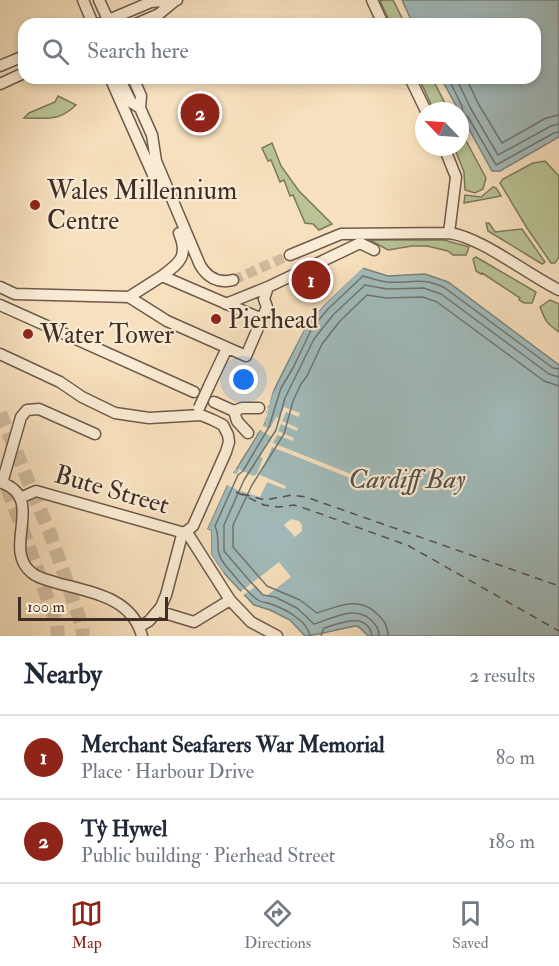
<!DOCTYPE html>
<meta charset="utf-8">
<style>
:root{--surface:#fff;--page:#f6f6f7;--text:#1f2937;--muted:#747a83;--line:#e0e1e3;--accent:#8f2418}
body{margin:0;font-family:"IM FELL Double Pica",serif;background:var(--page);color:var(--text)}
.compass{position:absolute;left:415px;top:102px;width:54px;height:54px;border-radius:50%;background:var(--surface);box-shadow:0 3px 9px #0003;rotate:295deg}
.scale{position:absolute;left:18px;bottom:15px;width:150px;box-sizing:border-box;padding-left:6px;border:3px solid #402d26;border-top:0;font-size:16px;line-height:21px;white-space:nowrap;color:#402d26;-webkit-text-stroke:4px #faebd4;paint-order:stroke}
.you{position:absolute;left:244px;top:380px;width:21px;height:21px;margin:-15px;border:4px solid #fff;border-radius:50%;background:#1a73e8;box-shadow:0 0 0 9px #1a73e833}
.badge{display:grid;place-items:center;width:39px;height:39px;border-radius:50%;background:var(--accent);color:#fff;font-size:20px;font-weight:700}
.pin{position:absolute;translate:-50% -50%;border:3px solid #fff;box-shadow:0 2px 6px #0006}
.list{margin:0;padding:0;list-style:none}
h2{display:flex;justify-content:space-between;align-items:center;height:78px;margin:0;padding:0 24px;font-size:26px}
h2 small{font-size:20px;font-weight:400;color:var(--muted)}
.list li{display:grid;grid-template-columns:39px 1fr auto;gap:18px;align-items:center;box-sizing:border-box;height:84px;padding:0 24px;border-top:2px solid var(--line)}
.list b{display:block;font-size:22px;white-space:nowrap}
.list p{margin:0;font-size:20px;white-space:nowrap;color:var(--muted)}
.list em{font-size:20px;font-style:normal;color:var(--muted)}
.icon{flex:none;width:33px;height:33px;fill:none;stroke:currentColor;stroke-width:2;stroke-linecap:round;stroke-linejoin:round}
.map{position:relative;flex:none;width:559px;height:636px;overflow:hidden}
.search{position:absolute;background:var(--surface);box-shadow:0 3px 9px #0003;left:18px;right:18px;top:18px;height:66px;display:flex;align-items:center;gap:15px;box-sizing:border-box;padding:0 21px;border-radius:18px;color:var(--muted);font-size:22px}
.sheet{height:246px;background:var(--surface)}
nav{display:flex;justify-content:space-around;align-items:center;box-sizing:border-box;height:84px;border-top:2px solid var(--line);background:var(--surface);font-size:16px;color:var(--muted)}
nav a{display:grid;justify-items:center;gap:3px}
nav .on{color:var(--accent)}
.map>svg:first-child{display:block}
</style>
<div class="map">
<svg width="559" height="636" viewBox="0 0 559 636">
<rect width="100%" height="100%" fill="#f7e0bd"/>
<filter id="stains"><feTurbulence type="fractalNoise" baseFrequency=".00333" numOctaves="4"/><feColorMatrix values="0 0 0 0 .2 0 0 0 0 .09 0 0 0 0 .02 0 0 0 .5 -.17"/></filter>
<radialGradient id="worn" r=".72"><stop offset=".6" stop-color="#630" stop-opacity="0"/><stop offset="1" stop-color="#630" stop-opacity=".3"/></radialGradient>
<path fill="#b9c394" stroke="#7c785d" stroke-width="1.5" d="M 383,0 L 393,0 L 405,24 L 391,24 L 380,1 Z
M 419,78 L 432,78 L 449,111 L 434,111 Z
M 58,96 L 76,105 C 58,122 48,118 24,118 L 29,113 L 55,102 Z
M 464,137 L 486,178 L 483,189 L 475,193 L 465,190 L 464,172 L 454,147 L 460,147 L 460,139 Z
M 272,143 L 281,166 L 299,191 L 332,224 L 319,230 L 313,224 L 305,223 L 293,195 L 290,196 L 284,180 L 280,182 L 271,160 L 268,161 L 262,148 Z
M 545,161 L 559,176 L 559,257 L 555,263 L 551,263 L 527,228 L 500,183 L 503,179 L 533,163 Z
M 493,187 L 496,188 L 501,196 L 464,203 L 465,195 L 481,197 Z
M 489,223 L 495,232 L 522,229 L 545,262 L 542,264 L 488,231 L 486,223 Z
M 370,240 L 444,240 L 469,247 L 466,255 L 453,255 L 448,251 L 427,246 L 412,246 L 388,250 Z
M 476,257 L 536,292 L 532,303 L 524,303 L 519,300 L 520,298 L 482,273 L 481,274 L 476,271 L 473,259 Z
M 550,300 L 559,304 L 559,332 C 546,323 546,322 540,307 Z"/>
<path fill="#a1bbbb" stroke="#7a827f" stroke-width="1.5" d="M 402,0 L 559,0 L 559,137 L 500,171 L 492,171 L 441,78 L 535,78 L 535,24 L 413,24 Z
M 362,268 L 388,276 L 425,274 L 448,282 L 559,365 L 559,636 L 368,636 C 365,633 361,628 357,626 C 355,625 314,636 305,636 L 290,620 L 270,610 L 254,605 L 222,571 L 211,554 L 211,531 L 207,529 L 235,468 L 237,468 L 264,424 L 272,394 L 307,324 L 324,305 Z"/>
<path fill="#f7e0bd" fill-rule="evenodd" d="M 360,265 L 365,266 L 324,305 L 307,324 L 275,385 L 272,394 L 267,416 L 263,426 L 268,428 L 271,427 L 276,417 L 279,418 L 284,407 L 300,413 L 299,417 L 286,412 L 282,421 L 298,428 L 297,431 L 281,424 L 278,431 L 294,438 L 293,441 L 277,435 L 273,443 L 356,476 L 355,480 L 272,447 L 260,475 L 286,486 L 285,489 L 267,482 L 260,497 L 240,491 L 227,485 L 207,529 L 211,531 L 211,554 L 232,586 L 208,555 L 209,533 L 204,531 L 204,528 L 232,466 L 235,465 L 238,466 L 239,464 L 237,463 L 238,460 L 241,461 L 242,458 L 240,457 L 241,454 L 244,455 L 245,452 L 242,451 L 246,445 L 248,446 L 250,440 L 253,440 L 252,438 L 254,434 L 257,435 L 258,433 L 256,432 L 263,419 L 265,419 L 264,413 L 267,413 L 267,411 L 265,410 L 266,408 L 268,408 L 269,406 L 267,405 L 267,402 L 270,400 L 268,399 L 268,397 L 270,397 L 271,395 L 269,393 L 299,332 L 321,303 ZM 260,430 L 272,437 L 270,442 L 267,441 L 260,457 L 263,458 L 257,474 L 253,476 L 239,469 L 237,474 L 233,473 Z
M 291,519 L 299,521 L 302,525 L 302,531 L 295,537 L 284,525 Z
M 279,562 L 291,577 L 265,597 L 256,586 L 242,596 L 239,593 Z"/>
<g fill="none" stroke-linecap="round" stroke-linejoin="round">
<path stroke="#707470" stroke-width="1.5" d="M 448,78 L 462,106 L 463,113 L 468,117 L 496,165 L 554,133 L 559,132
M 456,78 L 471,109 L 498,155 L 551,126 L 559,124
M 466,78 L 479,105 L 502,143 L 546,118 L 559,115
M 310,636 C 308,621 285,609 271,604 C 267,602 262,603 258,600 C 246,592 235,576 226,566 C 212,550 222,541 215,526 L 238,475 L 243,471 L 269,427 L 281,388 L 293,368 L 312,328 L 328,309 L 363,276 C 371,278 379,281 387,282 C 411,284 421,276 445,288 L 553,368 L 559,369
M 321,636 L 324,628 C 340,623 368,611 372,636
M 379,636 C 379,628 376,625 370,619 C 353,605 332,619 314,624 L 297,608 L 275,597 L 263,595 L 248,579 L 224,551 L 224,525 L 244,480 L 276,430 L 285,398 L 314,339 L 333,315 L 365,285 L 387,289 L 424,288 L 441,294 L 549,374 L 559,377
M 388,636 C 388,625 383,619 375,612 C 357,596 337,607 317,613 L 300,600 L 267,586 L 233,547 L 233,525 L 252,485 L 284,434 L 293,401 L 301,384 L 307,376 L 322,344 L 340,321 L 367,295 L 386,298 L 423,297 L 437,302 L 544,381 L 559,386"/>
<path stroke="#58504b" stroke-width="1.5" stroke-dasharray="8 6" stroke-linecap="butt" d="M 236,492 L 264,505 L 278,507 L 294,505 L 310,510 L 409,546 L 559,631
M 242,494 L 265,500 L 292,495 L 306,497 L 559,586"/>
<path stroke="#d2bc9f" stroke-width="10" stroke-dasharray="10 5" stroke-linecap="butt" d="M 233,280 L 290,255"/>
<path stroke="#d2bc9f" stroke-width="14" stroke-dasharray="14 7" stroke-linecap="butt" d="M 0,413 L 51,536 L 82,626 L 83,636
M 0,468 L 57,624 L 58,636"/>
<g stroke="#6e5a4c" stroke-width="13">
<path id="minor" d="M 83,0 L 93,24
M 99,0 L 110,24
M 372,0 L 383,24
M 99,24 L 151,2 L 177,0
M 136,24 L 159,14 L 176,0
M 0,66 L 24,56
M 119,78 L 131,102 L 140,108
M 133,78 L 141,96 L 140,108 L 152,135 L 156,161 L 200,265 C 207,277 218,284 233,280
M 410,78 L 426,111
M 112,82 L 158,186
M 0,84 L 24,73
M 444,147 L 456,177 L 449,233
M 290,255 L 341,234 L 449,233 C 481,237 528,275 559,290
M 162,276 C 179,263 189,257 179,233
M 0,287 L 15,294 L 129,297 L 167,321 L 246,356 L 267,307 L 264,299 L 268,287 L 360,243 L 374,250
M 129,297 L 162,276 L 262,319
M 226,304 L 268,287
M 0,305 L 194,392
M 0,354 L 60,382 L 82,397 L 115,413 L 149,418 L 201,415 L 213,420 L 223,425 L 228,435 L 229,442 L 226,452 L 193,526 L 182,535 L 166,595 L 161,607 L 149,621 L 139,627
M 209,386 L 227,348
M 214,402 L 234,411 L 242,408 L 259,408
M 234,411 L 237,421 L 248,433
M 0,482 C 48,498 0,548 32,573 C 39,579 49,580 57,583 C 90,592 132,597 142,636
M 2,483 L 21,417 L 27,410 L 39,409 L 95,434
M 20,498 L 36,491 L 188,534 L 230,600 L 251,622 L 277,636
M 158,611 L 194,622 L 230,600"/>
</g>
<use href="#minor" stroke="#faebd4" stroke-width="10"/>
<g stroke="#6e5a4c" stroke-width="13" stroke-linecap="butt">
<path id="minor-bridge" d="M 199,408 L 209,386"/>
</g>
<use href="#minor-bridge" stroke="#faebd4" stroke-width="10"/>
</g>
<g fill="#8f2418" stroke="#faebd4" stroke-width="2">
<circle cx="35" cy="205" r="6"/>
<circle cx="216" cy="319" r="6"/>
<circle cx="28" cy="334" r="6"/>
</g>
<g text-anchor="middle" stroke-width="4.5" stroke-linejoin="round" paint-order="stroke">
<g font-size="26" fill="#402d26" stroke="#faebd4" text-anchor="start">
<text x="47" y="199">Wales Millennium<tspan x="47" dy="30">Centre</tspan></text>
<text x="228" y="328">Pierhead</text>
<text x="40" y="343">Water Tower</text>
</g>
<g font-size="26" fill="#402d26" stroke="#faebd4">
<text transform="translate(112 489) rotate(16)" y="9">Bute Street</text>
</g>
<g font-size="27" font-style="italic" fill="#58504b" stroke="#faebd4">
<text x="407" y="488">Cardiff Bay</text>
</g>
</g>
<rect width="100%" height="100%" filter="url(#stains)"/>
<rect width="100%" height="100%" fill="url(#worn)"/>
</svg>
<svg class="compass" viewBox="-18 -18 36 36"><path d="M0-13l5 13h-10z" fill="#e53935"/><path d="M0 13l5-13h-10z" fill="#747a83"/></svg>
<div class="scale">100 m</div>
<div class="you"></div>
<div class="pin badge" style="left:311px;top:280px">1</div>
<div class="pin badge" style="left:200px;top:113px">2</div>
<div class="search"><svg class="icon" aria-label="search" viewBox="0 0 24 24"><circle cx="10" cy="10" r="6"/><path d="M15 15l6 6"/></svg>Search here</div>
</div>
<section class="sheet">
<h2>Nearby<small>2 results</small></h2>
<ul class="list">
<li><span class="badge">1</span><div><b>Merchant Seafarers War Memorial</b><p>Place · Harbour Drive</p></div><em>80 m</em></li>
<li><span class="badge">2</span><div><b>Tŷ Hywel</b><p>Public building · Pierhead Street</p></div><em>180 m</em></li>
</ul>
</section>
<nav>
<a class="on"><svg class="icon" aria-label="map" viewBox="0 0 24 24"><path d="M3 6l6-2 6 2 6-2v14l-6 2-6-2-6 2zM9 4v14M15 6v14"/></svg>Map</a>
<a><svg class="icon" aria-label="directions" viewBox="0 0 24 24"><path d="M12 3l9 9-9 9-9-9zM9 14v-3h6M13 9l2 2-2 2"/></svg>Directions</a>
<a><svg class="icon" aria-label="saved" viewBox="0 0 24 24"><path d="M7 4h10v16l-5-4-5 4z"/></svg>Saved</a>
</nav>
